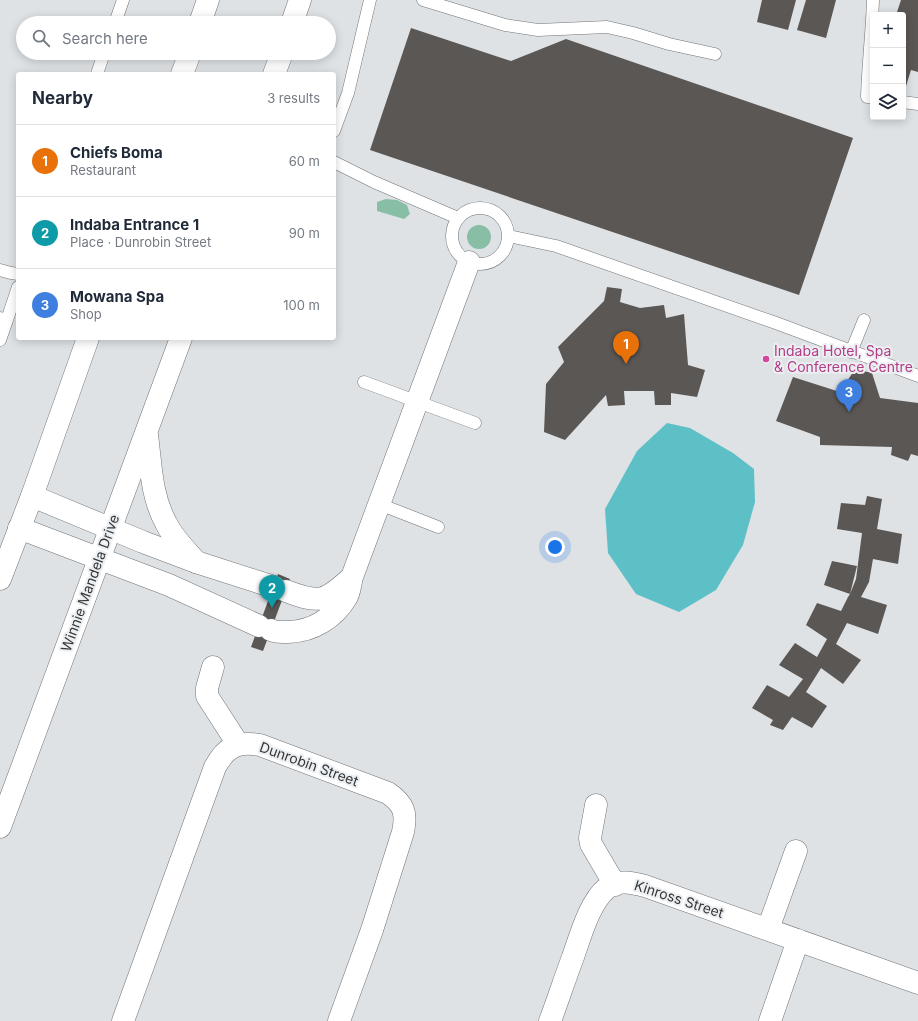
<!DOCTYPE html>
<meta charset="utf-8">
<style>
:root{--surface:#fff;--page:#f2f2f3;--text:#1f2937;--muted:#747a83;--line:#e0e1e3;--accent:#477b0a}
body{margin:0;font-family:Inter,sans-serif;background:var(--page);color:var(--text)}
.controls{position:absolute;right:12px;top:12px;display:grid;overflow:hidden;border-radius:4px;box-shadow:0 2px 10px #0003}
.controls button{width:36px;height:36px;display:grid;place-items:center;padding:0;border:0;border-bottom:1px solid var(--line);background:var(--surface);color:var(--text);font:20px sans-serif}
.you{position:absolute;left:555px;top:547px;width:14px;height:14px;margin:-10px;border:3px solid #fff;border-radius:50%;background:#1a73e8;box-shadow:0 0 0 6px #1a73e833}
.badge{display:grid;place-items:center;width:26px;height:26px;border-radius:50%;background:var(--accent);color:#fff;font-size:13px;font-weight:700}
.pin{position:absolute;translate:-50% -33px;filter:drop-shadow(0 1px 2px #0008)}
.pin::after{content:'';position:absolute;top:21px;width:14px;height:12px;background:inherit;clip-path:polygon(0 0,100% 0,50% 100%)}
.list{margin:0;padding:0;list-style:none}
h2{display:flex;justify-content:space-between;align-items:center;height:52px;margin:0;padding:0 16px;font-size:17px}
h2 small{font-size:13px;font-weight:400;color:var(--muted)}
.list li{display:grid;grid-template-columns:26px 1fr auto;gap:12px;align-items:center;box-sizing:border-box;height:72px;padding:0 16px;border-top:1px solid var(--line)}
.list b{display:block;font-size:15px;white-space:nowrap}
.list p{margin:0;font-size:13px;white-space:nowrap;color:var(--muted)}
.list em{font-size:13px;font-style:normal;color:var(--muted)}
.icon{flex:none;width:22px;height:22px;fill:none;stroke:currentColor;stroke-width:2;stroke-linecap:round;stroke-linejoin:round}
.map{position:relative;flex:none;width:918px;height:1021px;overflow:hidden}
.search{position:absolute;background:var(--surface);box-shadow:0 2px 10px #0003;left:16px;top:16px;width:320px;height:44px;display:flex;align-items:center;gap:10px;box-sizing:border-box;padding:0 14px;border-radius:22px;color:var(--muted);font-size:15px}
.panel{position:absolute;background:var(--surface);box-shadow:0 2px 10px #0003;left:16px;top:72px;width:320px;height:268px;border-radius:4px}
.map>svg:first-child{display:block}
</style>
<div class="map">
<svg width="918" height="1021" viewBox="0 0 918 1021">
<rect width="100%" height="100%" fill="#dee2e5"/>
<path fill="#89bea6" d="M 386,199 L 397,200 L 407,205 L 410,214 L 404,219 L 377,211 L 377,202 Z
M467 237a12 12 0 1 1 24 0a12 12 0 1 1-24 0Z"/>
<path fill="#5dc0c7" d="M 667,423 L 690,428 L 733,453 L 754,469 L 755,502 L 743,545 L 716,590 L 679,612 L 636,594 L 608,553 L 605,509 L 637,451 Z"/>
<path fill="#5b5755" d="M 762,0 L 796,0 L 788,30 L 757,22 Z
M 806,0 L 836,0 L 826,38 L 797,30 Z
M 901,0 L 918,0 L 918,72 L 911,70 L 903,96 L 903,15 L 896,15 Z
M 411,28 L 511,61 L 566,39 L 853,138 L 799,295 L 370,150 Z
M 607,287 L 622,289 L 620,302 L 640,308 L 664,305 L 666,318 L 684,314 L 688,365 L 705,370 L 697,397 L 671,393 L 671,405 L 655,405 L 654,391 L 624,391 L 625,405 L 608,406 L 606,395 L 565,440 L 544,432 L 546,384 L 564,362 L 558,347 L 604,301 Z
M 855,369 L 872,373 L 880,398 L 918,403 L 918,456 L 911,454 L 908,461 L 891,455 L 892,447 L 820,445 L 820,437 L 776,421 L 793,377 L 840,392 Z
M 867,496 L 882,499 L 877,529 L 902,534 L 898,564 L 873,559 L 869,582 L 861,597 L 887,605 L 878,634 L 847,623 L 836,644 L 861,660 L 843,684 L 821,668 L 806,692 L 827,706 L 812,728 L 792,717 L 783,730 L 770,725 L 773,720 L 752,708 L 767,685 L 789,697 L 803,679 L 779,665 L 795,643 L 817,657 L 827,639 L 806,625 L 817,603 L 841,611 L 848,597 L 850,594 L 824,585 L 832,561 L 857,566 L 850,594 L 856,579 L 862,533 L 837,529 L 841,503 L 865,505 Z
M 278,574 L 290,579 L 263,651 L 251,647 Z"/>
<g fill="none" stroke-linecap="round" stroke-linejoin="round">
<g stroke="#717477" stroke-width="13">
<path id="service" d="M 423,0 L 505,25 L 538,30 L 607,27 L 633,33 L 669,44 L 715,54
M 873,0 C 872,32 868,64 867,97 L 873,97
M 115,23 L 123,0
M 97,74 L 104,53
M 903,102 L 918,104
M 334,131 L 348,93 L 370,0
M 334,162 L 374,182 L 458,218
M452 236a28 28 0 1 1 56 0a28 28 0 1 1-56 0Z
M 509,236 L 556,246 L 776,323 L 918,376
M 0,270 L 11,273 L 18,274
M 0,318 L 7,320 L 18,287
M 0,340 L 7,320
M 851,352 L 864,320
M 364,382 L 475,423
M 379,504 L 438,527"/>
</g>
<g stroke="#717477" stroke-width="23">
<path id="minor" d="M 32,496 L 143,542 L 196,562 L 274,587
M 19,528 L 169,585 L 259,626
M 286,591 C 320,604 325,602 352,577
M 271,630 C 277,633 283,632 289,632 C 313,631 334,618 346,598 C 350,593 350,584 352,577 L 469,262
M 213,667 L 207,688 L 207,696 L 238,744
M 596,805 L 590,838 L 591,844 L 615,885
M 768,929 L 796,851
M 123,1021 L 215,767 C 226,747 237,741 260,745 L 388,793 C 404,804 407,813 403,832 L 372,930 L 339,1021
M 550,1021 C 558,1000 565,978 573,957 C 580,937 590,901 607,888 C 617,879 633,883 645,886 L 918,983
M 770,1021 L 798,940"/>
</g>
<g stroke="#717477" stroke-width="23">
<path id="secondary" d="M 200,23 L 208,0
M 292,23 L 300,0
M 182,74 L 190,53
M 274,74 L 282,53
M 147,435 C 151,465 151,496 166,523 C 173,538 185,549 196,562
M 0,579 L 32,496 L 88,338
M 0,827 L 181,338"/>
</g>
<use href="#service" stroke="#fff" stroke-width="12"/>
<use href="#minor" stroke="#fff" stroke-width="22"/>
<use href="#secondary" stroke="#fff" stroke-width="22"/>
</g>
<circle fill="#d1479c" stroke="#eceff2" stroke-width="1.5" cx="766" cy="359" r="4"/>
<g text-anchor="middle" stroke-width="4" stroke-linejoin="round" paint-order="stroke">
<g font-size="14" fill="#b23c85" stroke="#eceff2" text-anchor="start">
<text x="774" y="356">Indaba Hotel, Spa<tspan x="774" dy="16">&amp; Conference Centre</tspan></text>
</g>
<g font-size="14" fill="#353738" stroke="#eceff2">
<text transform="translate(90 583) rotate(-70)" y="5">Winnie Mandela Drive</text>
<text transform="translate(309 764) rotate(20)" y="5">Dunrobin Street</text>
<text transform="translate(679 899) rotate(18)" y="5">Kinross Street</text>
</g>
</g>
</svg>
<div class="controls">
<button>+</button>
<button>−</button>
<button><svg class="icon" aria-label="layers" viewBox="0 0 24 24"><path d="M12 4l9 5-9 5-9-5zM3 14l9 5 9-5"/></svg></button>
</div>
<div class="you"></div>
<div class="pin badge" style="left:626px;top:364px;background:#e8710a">1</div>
<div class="pin badge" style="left:272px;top:608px;background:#0f9aa8">2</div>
<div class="pin badge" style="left:849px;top:412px;background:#3f7fe0">3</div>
<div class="search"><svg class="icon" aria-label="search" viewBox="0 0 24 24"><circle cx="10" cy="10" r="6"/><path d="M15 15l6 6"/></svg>Search here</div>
<section class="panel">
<h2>Nearby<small>3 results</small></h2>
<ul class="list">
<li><span class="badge" style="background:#e8710a">1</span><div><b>Chiefs Boma</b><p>Restaurant</p></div><em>60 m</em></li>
<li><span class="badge" style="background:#0f9aa8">2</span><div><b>Indaba Entrance 1</b><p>Place · Dunrobin Street</p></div><em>90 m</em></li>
<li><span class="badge" style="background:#3f7fe0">3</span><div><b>Mowana Spa</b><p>Shop</p></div><em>100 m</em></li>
</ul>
</section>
</div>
